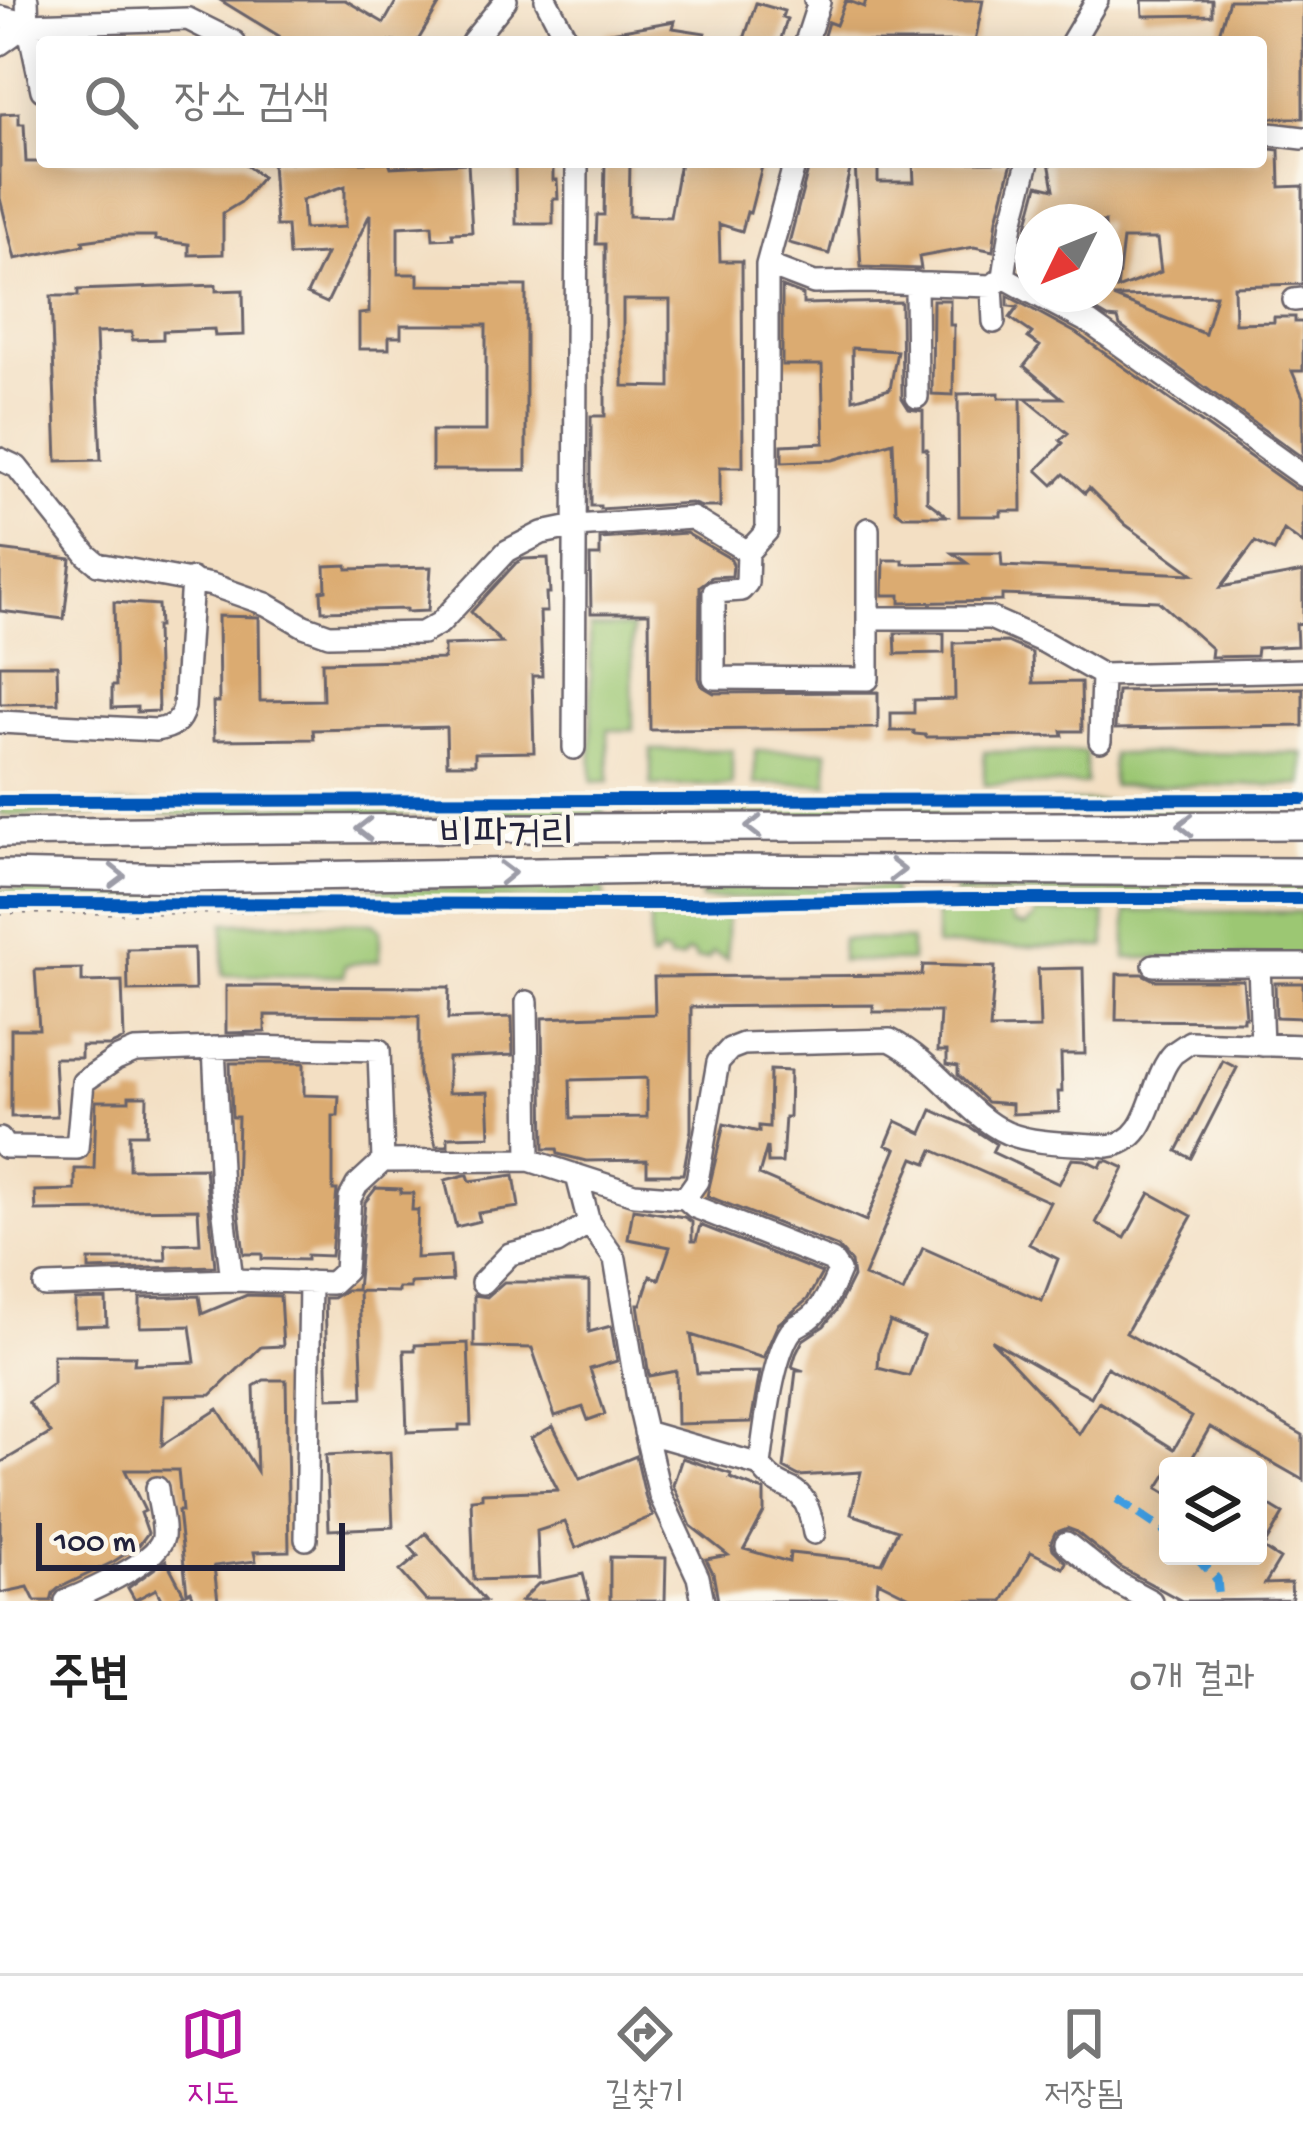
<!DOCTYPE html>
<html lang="ko">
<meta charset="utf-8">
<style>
:root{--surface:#fff;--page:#f2f2f2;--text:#222;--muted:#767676;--line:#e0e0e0;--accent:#b5179e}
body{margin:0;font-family:"Gochi Hand","Poor Story",sans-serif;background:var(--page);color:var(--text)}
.controls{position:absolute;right:36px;bottom:36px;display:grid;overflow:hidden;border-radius:12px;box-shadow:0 6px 30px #0003}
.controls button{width:108px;height:108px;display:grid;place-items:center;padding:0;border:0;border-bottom:3px solid var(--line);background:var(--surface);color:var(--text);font:60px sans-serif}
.compass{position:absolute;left:1015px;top:204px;width:108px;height:108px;border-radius:50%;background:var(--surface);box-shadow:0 6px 30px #0003;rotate:227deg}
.scale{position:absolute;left:36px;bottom:30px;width:309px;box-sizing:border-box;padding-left:12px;border:6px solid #22223b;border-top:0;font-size:33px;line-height:42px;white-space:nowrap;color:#22223b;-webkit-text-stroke:9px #fbf7ec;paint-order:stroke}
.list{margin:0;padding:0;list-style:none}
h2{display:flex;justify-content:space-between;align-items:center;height:156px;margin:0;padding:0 48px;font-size:51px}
h2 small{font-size:39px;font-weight:400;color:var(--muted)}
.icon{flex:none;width:66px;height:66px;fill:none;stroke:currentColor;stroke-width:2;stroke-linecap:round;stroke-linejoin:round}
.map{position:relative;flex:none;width:1303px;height:1601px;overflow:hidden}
.search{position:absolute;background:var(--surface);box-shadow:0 6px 30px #0003;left:36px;right:36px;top:36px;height:132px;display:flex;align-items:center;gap:30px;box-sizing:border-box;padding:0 42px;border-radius:12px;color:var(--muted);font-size:45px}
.sheet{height:372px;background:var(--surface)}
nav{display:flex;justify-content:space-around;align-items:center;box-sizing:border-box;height:168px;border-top:3px solid var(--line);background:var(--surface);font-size:33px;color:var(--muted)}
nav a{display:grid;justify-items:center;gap:6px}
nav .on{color:var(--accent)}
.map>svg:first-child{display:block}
</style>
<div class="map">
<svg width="1303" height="1601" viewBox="0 0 1303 1601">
<rect width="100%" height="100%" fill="#fbf7ec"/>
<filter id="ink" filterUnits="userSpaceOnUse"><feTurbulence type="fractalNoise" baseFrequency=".00833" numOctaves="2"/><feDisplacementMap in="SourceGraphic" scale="24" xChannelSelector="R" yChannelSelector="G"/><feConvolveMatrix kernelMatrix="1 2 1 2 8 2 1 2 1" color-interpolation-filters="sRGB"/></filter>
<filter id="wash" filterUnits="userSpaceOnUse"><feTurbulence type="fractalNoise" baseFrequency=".004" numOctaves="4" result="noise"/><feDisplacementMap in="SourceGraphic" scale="48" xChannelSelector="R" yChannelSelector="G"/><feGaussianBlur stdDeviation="2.7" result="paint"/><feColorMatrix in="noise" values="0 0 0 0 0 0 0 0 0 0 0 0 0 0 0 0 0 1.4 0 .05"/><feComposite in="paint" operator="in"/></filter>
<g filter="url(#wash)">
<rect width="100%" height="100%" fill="#f3dfc3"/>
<path fill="#9cc773" stroke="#5f7457" stroke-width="3" d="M 590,627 L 632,627 L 633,730 L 608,730 L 609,781 L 592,782 Z
M 651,750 L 732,750 L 732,785 L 651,786 Z
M 827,751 L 828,784 L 755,784 L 755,751 Z
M 984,752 L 1086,752 L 1086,784 L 984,785 Z
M 1303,753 L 1303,785 L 1112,786 L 1112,754 Z
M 1303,801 L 1303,811 L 700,814 L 701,804 Z
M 604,804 L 604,814 L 0,815 L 0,805 Z
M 893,887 L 893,897 L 701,899 L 701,889 Z
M 955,888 L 1303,888 L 1303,896 L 955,895 Z
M 176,889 L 604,889 L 605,899 L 0,900 L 0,890 Z
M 1126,911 L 1303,912 L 1303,958 L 1126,958 Z
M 650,913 L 654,913 L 660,920 L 668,918 L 669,913 L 681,913 L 683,918 L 690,920 L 696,913 L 708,913 L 713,920 L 727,913 L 727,959 L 713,952 L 708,959 L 696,959 L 694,954 L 687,952 L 681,959 L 669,959 L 668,954 L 660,952 L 654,959 L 650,959 Z
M 936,913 L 1009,913 L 1014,923 L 1025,926 L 1034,919 L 1036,913 L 1105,913 L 1105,947 L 936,946 Z
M 224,923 L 373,923 L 380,929 L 380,960 L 345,965 L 344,976 L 223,975 Z
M 842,939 L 911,940 L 911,961 L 841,961 Z"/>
<g id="blocks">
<path fill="#dbab71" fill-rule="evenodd" d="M 220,0 L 345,0 L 384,23 L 397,0 L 442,0 L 417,42 L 275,42 L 279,36 Z
M 846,0 L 864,7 L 866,0 L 983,0 L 975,42 L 822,42 L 828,22 L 836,25 Z
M 1142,0 L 1212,0 L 1212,15 L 1143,16 Z
M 1229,0 L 1303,0 L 1303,118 L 1261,118 L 1261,42 L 1234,42 L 1218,37 Z
M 756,3 L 784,11 L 782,17 L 787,19 L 780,42 L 743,42 Z
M 675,21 L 673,28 L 705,33 L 704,42 L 606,42 L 605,33 Z
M 19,113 L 19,124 L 24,124 L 26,162 L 242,162 L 262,177 L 241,202 L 223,213 L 223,254 L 189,255 L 189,244 L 155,240 L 155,236 L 120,236 L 83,241 L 84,245 L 15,259 L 0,198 L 0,117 L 1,114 Z
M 1261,148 L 1279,150 L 1280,187 L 1303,186 L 1303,284 L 1234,286 L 1235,323 L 1274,322 L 1274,317 L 1295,317 L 1295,322 L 1303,322 L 1303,371 L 1292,371 L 1303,397 L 1303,458 L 1120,326 L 1118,319 L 1108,318 L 1067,294 L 1105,294 L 1105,222 L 1033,222 L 1033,263 L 1022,261 L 1027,226 L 1038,185 L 1054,189 L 1049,162 L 1261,162 ZM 1123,239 L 1157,239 L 1161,272 L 1117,289 ZM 1216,295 L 1205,334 L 1113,297 Z
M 272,162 L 389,162 L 391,167 L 468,163 L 472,232 L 452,233 L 453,238 L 433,239 L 432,225 L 398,227 L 398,274 L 418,274 L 418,285 L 526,286 L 526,470 L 432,470 L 432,431 L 486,431 L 486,325 L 401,325 L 401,337 L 389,337 L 389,349 L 359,349 L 359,314 L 369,313 L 370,214 L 327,303 L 307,294 L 326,254 L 289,256 L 287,226 L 276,226 ZM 345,186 L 345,227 L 304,229 L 302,200 Z
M 515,162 L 553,162 L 553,180 L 557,180 L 558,199 L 553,199 L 553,224 L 516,224 Z
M 605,162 L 630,162 L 629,216 L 670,217 L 680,162 L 763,162 L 750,213 L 747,212 L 742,231 L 719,224 L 720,261 L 742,261 L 743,467 L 720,467 L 720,507 L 702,507 L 691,503 L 600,509 L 600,506 L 591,506 L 591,416 L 605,416 L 605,244 L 596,244 L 597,215 L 604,215 ZM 623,300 L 670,300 L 670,387 L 623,386 Z
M 810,162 L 852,162 L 829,254 L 789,243 Z
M 913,162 L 1012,162 L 997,219 L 993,251 L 974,247 L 919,257 L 921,269 L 861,267 L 855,164 L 878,167 L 878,182 L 914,182 Z
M 216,285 L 216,291 L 243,290 L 244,335 L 215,336 L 214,329 L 163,331 L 163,339 L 132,340 L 132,332 L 96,333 L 101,460 L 57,461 L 51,296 L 78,296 L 78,290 Z
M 782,287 L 803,295 L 803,304 L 901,302 L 902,398 L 909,409 L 923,411 L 923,449 L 927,449 L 927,501 L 947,516 L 903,516 L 896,511 L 893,442 L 833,460 L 782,462 L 782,445 L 824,443 L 822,365 L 782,365 ZM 852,348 L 897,351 L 890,389 L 853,399 Z
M 1008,296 L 1076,333 L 1294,488 L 1303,491 L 1303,544 L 1284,530 L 1274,551 L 1255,542 L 1221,587 L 1303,572 L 1303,623 L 1296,624 L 1297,646 L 1257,648 L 1256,656 L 1211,657 L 1212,649 L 1158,601 L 1002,595 L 1002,601 L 900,603 L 900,595 L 883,595 L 884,560 L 903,560 L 903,564 L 967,563 L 953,553 L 1001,553 L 1002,566 L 1193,574 L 1126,525 L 1089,488 L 1085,493 L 1064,474 L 1053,485 L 1037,470 L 1063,443 L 1060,440 L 1068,433 L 1025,398 L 1062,398 L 1024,366 L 1040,346 L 1028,338 L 1032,333 L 1010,318 L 1018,307 L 1008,306 Z
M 933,300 L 950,300 L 950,325 L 954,325 L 953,395 L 932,394 Z
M 999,393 L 999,398 L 1021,398 L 1022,511 L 1001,511 L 1001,516 L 959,516 L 958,394 Z
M 686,533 L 731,559 L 733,565 L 732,576 L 712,577 L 700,586 L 699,678 L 702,686 L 714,693 L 878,692 L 878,728 L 650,730 L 649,613 L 591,613 L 590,556 L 600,556 L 600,539 Z
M 0,550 L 71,559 L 64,619 L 0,611 Z
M 548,558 L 550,593 L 546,593 L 547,612 L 540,612 L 542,676 L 532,676 L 534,752 L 475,753 L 475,764 L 447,764 L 446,727 L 313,730 L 314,739 L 214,740 L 213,702 L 219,702 L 218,616 L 259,617 L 260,701 L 323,700 L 322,662 L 444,659 L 444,645 L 502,643 L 471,612 L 516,563 L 524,559 Z
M 347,565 L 347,569 L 431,567 L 428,611 L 406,612 L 406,609 L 322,611 L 321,591 L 326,590 L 325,566 Z
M 114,602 L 158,605 L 159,627 L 156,627 L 158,711 L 137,712 L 137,707 L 112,708 L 112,686 L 116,686 Z
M 895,633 L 944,633 L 944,653 L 896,654 Z
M 1007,642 L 1032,653 L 1033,683 L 1081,682 L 1082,731 L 1062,731 L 1063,736 L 926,737 L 925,735 L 914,734 L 914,731 L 891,731 L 891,713 L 914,713 L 914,700 L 955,699 L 954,643 Z
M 0,665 L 57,665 L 58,703 L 0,704 Z
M 1303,688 L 1303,726 L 1115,729 L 1117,691 Z
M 194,948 L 195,990 L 128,991 L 127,949 Z
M 923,965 L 995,967 L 990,1029 L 1040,1028 L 1038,969 L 1083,968 L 1085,1054 L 1061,1054 L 1062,1092 L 1058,1092 L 1059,1112 L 1012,1114 L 1012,1104 L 987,1102 L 958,1075 L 958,1066 L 947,1064 L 947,1051 L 938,1051 L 940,1012 L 873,1012 L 873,1005 L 691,1007 L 691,1130 L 683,1174 L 647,1174 L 647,1160 L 586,1161 L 558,1154 L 557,1149 L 544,1149 L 542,1018 L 655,1014 L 654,977 L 922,975 ZM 647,1078 L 647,1117 L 571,1118 L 570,1080 Z
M 82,969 L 82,982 L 122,981 L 124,1039 L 109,1046 L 81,1046 L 81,1058 L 54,1058 L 57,1116 L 11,1117 L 11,1029 L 39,1029 L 35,970 Z
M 1117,974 L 1142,974 L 1154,980 L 1243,980 L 1246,1017 L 1243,1017 L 1243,1021 L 1116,1020 Z
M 1275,983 L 1303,983 L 1303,1018 L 1276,1017 Z
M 226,986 L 449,987 L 448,1019 L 512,1017 L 513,1055 L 448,1058 L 448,1093 L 488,1092 L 490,1136 L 448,1137 L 448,1146 L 436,1146 L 419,1075 L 419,1016 L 265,1015 L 265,1032 L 226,1033 Z
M 1223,1061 L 1237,1068 L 1191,1158 L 1177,1151 Z
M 230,1063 L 304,1063 L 304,1095 L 339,1096 L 338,1116 L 333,1116 L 333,1190 L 337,1190 L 331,1256 L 307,1255 L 307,1260 L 262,1259 L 262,1254 L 244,1254 L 236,1190 L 238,1117 L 232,1117 Z
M 770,1070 L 790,1071 L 789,1117 L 785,1117 L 782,1163 L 768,1163 L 767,1147 L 759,1175 L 866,1221 L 896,1149 L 886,1145 L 896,1121 L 922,1133 L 932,1110 L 970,1127 L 996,1144 L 992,1152 L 1059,1184 L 1072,1159 L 1085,1160 L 1100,1167 L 1103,1161 L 1109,1161 L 1124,1168 L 1096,1223 L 1125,1238 L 1150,1193 L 1192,1216 L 1126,1333 L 1303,1435 L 1303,1480 L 1210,1427 L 1191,1460 L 1201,1466 L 1168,1466 L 1168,1472 L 1158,1488 L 1168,1494 L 1168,1556 L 1258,1556 L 1258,1499 L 1283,1514 L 1263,1548 L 1280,1559 L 1265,1584 L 1291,1583 L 1292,1600 L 1182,1601 L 1120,1567 L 1075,1531 L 1067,1528 L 1055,1533 L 1051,1542 L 1053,1549 L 1066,1562 L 1063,1568 L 1031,1552 L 1003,1601 L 918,1601 L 878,1581 L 876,1601 L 718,1601 L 713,1573 L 706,1559 L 728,1555 L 691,1526 L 673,1485 L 682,1458 L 731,1474 L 730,1478 L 764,1491 L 764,1512 L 744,1549 L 789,1562 L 790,1553 L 882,1563 L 898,1530 L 851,1514 L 861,1472 L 799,1476 L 784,1468 L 796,1371 L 804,1371 L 792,1367 L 796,1354 L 803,1340 L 824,1326 L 836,1311 L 853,1277 L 851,1262 L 838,1247 L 707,1196 L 724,1124 L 759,1132 L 759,1126 L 769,1127 ZM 933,1150 L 1050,1202 L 1029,1244 L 1058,1259 L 1042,1301 L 923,1248 L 903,1292 L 864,1276 L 914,1158 L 927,1163 ZM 890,1322 L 924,1336 L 909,1376 L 878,1368 L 879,1350 ZM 991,1340 L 1091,1397 L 1107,1367 L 1192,1417 L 1174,1449 L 1099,1402 L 1079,1434 Z
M 129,1096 L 147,1096 L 146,1134 L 129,1134 L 129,1169 L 205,1168 L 215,1266 L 89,1270 L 89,1260 L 166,1260 L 165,1244 L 200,1243 L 198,1209 L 36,1211 L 35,1191 L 75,1190 L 75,1169 L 94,1169 L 96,1101 L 129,1101 Z
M 465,1175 L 468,1175 L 470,1181 L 514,1175 L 519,1207 L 478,1213 L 480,1221 L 456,1227 L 445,1180 Z
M 376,1188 L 401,1189 L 401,1193 L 413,1193 L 412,1210 L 418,1210 L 416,1258 L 450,1256 L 452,1281 L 410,1283 L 410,1288 L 398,1288 L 398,1292 L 359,1291 L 363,1397 L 328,1398 L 325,1298 L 333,1298 L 346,1290 L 357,1290 L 365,1202 Z
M 633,1209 L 684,1217 L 692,1222 L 692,1241 L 696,1241 L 700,1225 L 822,1273 L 807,1300 L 778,1324 L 763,1358 L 691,1335 L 697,1373 L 760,1372 L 751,1422 L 677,1424 L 676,1371 L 649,1376 L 638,1304 L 641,1304 L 650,1276 L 659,1279 L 670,1247 L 628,1239 Z
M 504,1282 L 589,1282 L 589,1332 L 611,1326 L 617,1361 L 590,1369 L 605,1414 L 588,1420 L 583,1407 L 555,1416 L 532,1348 L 474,1347 L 474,1295 L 487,1297 Z
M 247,1295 L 280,1296 L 283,1346 L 261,1347 L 211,1395 L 164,1396 L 162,1445 L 218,1409 L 257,1471 L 254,1386 L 264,1380 L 286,1380 L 289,1551 L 254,1552 L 256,1561 L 214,1566 L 218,1601 L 195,1601 L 191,1591 L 187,1593 L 178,1511 L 182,1511 L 178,1470 L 125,1470 L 145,1511 L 141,1513 L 148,1533 L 139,1545 L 113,1562 L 59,1588 L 53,1593 L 51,1601 L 35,1601 L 28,1587 L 0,1593 L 0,1463 L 51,1433 L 28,1402 L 53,1384 L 53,1355 L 135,1356 L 134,1364 L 195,1362 L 190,1326 L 140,1327 L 140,1298 L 199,1296 L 202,1314 Z
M 106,1299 L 107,1325 L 75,1326 L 75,1300 Z
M 468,1343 L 471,1425 L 459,1425 L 459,1430 L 407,1432 L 404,1350 L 415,1350 L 415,1345 Z
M 553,1426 L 580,1479 L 636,1456 L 646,1499 L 653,1516 L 576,1548 L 565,1522 L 537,1531 L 539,1578 L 474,1580 L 471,1499 L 482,1498 L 482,1493 L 558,1490 L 531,1438 Z
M 390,1452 L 393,1527 L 329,1530 L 326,1455 Z
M 426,1533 L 457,1569 L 485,1601 L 426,1601 L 400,1571 L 418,1556 L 410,1547 Z
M 610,1557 L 666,1558 L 665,1601 L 610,1601 Z
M 166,1560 L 184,1594 L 172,1601 L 162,1601 L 156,1589 L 135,1600 L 128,1588 Z
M 583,1574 L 590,1601 L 521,1601 L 538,1584 Z"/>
</g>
</g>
<g filter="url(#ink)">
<use href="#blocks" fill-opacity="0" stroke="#6b646b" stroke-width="3"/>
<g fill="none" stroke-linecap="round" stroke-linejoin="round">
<g stroke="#6b646b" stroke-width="26">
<path id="minor" d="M 27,0 L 28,24 L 42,90
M 546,0 L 568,42
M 0,17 L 28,24 L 188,19 L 234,42
M 472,42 L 506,0
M 806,42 L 819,2 L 815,0
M 1072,42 L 1097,0
M 0,44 L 28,24
M 1261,133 L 1303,138
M 1028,162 L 1012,223 L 1004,277 L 1033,293
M 767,265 L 814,283 L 863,282 L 992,286 L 1004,277
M 916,283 L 917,397
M 992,286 L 994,322
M 1035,294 L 1090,323 L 1303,476
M 1294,300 L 1303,299
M 0,459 L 17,467 L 87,555 L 98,564 L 212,585 L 266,604 L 304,626 L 329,635 L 422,633 L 440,623 L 507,551 L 542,533 L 576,526 L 692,518 L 748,552 L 747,583 L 741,590 L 714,592 L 714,678 L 868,679 L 868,529
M 748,552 L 767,531 L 767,265 L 795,162
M 870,618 L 990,618 L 1046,643 L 1102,675
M 0,722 L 156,730 C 173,727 180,723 184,707 L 192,579
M 1100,741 L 1102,675 L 1303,670
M 574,748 L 577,162
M 1154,965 L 1303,965
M 1259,965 L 1262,1045
M 527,1002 L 529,1160
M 214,1048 L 221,1189 L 232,1280 L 332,1283 L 345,1271 L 350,1198 L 357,1185 L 383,1161
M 0,1139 L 5,1147 L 77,1148 L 83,1082 L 116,1059 L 135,1051 L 244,1047 L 379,1050 L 383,1161 L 529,1160 L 634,1194 L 685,1198 L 697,1181 L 718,1062 L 730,1049 L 743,1044 L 890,1040 C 935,1062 966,1115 1007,1133 C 1037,1145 1076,1143 1108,1146 C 1154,1142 1148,1080 1174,1053 C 1177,1051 1187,1044 1190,1042 L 1303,1046
M 577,1176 L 589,1223 L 615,1259 L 639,1405 L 660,1495 L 698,1577 L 703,1601
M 685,1198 L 695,1207 L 832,1261 L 839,1271 C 832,1287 824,1308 809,1319 C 800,1325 794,1325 788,1336 C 771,1367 765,1429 760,1465
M 482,1283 L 510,1254 L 557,1243 L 589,1223
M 45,1286 L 232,1280
M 645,1432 L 760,1465 C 784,1501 804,1472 814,1533
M 306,1539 L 310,1282
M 1066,1543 L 1112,1580 L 1151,1601
M 66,1601 C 88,1592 158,1562 163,1537 C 165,1523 158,1503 157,1488"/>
</g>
<g stroke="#6b646b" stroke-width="32">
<path id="major" d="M 0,833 L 283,829 L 1303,825
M 0,874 L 187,878 L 715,869 L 1303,872"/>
</g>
<path stroke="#6b646b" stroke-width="3" stroke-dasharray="3 9" stroke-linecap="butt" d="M 0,794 L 1303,792
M 659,896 L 686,897 L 686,906
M 0,913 L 207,913 L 388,908 L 1303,907"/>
<use href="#minor" stroke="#fff" stroke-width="21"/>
<use href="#major" stroke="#fff" stroke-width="27"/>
<path stroke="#3c9ce2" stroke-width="9" stroke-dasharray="18 9" stroke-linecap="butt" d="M 1117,1499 L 1168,1533
M 1196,1556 L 1217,1579 L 1219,1601"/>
<g stroke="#fbf7ec" stroke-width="20">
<path id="cycleway" d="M 0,801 L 1303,799
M 0,903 L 686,904 L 964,899 L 1303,899"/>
</g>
<use href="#cycleway" stroke="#0057b8" stroke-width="12"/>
</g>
<defs><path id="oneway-chevron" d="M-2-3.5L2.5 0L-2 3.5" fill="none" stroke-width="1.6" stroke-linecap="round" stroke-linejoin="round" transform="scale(3)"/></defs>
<g stroke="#9c9ca7">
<use href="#oneway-chevron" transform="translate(1186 825) rotate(180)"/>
<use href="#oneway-chevron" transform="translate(754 827) rotate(180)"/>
<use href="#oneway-chevron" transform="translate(364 829) rotate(180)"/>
<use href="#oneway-chevron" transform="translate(897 870)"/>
<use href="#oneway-chevron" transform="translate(507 873) rotate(-1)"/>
<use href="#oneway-chevron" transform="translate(117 876) rotate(1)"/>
</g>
</g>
<g text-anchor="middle" stroke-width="9" stroke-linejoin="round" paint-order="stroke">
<g font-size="42" fill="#22223b" stroke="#fbf7ec">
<text transform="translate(507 831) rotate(-1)" y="15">비파거리</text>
</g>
</g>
</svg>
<div class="controls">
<button><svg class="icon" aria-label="layers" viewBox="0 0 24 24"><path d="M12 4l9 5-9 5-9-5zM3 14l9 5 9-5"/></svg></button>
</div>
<svg class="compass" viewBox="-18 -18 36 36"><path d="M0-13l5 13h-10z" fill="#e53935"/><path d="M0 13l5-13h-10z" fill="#767676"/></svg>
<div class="scale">100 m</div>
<div class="search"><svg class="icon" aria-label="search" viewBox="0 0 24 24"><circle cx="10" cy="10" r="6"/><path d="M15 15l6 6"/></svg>장소 검색</div>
</div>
<section class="sheet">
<h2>주변<small>0개 결과</small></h2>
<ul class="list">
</ul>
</section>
<nav>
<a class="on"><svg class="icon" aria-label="map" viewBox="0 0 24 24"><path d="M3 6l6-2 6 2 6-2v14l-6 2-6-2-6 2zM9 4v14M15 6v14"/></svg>지도</a>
<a><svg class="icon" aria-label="directions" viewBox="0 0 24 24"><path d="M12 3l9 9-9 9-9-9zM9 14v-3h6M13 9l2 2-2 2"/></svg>길찾기</a>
<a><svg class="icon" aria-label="saved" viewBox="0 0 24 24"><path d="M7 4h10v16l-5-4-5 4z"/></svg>저장됨</a>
</nav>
